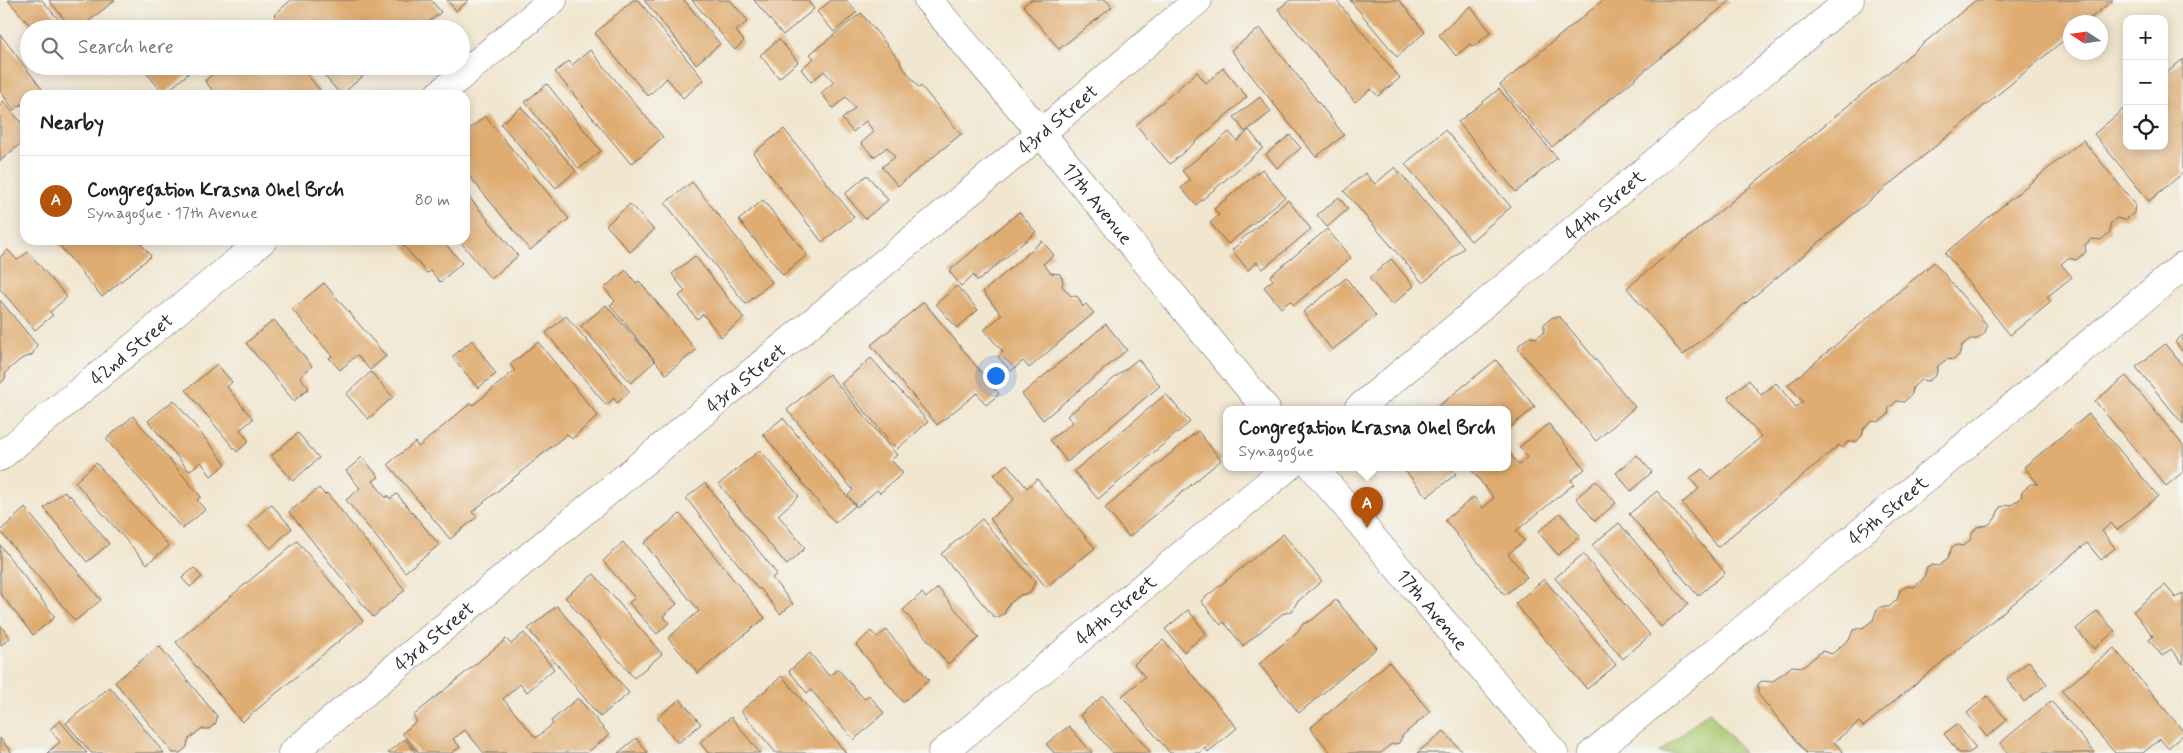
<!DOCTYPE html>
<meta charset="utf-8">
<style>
:root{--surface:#fff;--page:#f6f6f6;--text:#202124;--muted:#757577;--line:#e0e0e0;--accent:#b45309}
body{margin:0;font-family:Mynerve,sans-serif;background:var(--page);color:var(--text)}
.controls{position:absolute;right:15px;top:15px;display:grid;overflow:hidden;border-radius:10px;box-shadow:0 2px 12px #0003}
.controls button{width:45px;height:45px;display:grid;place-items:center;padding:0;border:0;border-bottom:1px solid var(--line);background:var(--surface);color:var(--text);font:25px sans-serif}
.compass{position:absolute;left:2063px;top:15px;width:45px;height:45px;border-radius:50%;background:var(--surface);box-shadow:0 2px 12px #0003;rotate:282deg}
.you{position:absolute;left:995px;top:375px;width:18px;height:18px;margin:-12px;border:4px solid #fff;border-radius:50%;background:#1a73e8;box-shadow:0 0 0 8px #1a73e833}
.badge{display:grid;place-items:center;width:32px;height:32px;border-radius:50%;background:var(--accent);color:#fff;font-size:16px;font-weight:700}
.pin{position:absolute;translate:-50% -41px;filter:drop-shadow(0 1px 2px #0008)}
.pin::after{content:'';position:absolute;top:26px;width:18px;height:15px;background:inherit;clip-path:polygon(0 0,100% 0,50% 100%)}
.popup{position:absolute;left:1223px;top:406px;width:288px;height:65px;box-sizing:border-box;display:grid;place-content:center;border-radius:10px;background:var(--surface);filter:drop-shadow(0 1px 4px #0005);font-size:16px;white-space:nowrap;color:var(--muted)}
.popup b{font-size:19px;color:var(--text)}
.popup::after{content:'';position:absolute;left:50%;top:100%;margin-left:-10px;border:10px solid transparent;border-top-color:var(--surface)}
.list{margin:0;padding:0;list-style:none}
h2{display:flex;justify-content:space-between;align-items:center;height:65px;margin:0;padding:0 20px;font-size:21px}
h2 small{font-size:16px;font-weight:400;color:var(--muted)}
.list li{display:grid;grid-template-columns:32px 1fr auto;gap:15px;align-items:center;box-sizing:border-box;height:90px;padding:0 20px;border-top:1px solid var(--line)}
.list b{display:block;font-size:19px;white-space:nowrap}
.list p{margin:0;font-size:16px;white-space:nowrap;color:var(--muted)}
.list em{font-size:16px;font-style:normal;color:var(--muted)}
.icon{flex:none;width:28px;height:28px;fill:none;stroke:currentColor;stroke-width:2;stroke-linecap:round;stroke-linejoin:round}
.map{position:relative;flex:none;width:2183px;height:753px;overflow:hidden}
.search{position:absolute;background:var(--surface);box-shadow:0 2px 12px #0003;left:20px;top:20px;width:450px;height:55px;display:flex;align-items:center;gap:12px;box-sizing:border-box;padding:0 18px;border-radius:28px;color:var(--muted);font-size:19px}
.panel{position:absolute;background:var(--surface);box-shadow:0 2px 12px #0003;left:20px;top:90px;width:450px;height:155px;border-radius:15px}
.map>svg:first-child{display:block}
</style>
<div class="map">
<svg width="2183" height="753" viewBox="0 0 2183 753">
<rect width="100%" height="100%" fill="#f6f6f2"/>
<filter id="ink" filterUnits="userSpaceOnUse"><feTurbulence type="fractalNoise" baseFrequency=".02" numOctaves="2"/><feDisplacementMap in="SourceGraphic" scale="10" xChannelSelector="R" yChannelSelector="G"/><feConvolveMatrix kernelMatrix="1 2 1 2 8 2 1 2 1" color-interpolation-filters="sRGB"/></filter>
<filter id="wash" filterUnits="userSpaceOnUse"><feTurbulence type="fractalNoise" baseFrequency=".0096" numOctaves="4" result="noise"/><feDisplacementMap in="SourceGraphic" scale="20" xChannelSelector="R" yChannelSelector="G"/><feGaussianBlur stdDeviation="1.12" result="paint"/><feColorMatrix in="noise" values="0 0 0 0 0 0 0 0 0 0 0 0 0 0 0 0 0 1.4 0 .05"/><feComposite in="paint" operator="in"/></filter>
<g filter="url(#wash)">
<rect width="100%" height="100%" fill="#f1e6cf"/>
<path fill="#aac970" stroke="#6a7a4e" d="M 1709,711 L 1744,753 L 1659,753 Z"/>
<g id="blocks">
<path fill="#dfac71" d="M 8,0 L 42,0 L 66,29 L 33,29 Z
M 49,0 L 115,0 L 79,29 L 72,29 Z
M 291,0 L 431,0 L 441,12 L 420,29 L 285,29 L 274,15 Z
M 447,0 L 469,0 L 456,11 Z
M 633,0 L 638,0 L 704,80 L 683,98 L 667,78 L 648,96 L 595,33 Z
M 644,0 L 684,0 L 720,44 L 696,64 Z
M 692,0 L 730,0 L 748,21 L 736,31 L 744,41 L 735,50 Z
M 754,0 L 807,0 L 814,9 L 783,35 Z
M 831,0 L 846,0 L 857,12 L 834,32 L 817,12 Z
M 1031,0 L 1106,0 L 1112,7 L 1059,49 L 1023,6 Z
M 1290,0 L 1336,0 L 1400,78 L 1378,96 L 1371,89 L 1355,102 L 1278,9 Z
M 1350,0 L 1399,0 L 1425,32 L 1397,57 Z
M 1603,0 L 1731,0 L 1552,147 L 1500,85 Z
M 1976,0 L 2113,0 L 2086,22 L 2070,22 L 2070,35 L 1683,355 L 1627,288 Z
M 1470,6 L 1491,32 L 1473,47 L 1470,44 L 1456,56 L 1439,35 Z
M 861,13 L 901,62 L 900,63 L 919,88 L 921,86 L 961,134 L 898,186 L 882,167 L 895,157 L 887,147 L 874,157 L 861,143 L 874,132 L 866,121 L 853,132 L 842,119 L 855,108 L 846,97 L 833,108 L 821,93 L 834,82 L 824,71 L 811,82 L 801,69 L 814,58 L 810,54 Z
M 1260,28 L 1344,135 L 1316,157 L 1231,50 Z
M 0,34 L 42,89 L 34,95 L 25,95 L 25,102 L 14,110 L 0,91 Z
M 779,39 L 798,62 L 779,78 L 760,55 Z
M 590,50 L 663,137 L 631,164 L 555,72 L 569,61 L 572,65 Z
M 2183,59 L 2183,173 L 2149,201 L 2094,134 L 2127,106 L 2127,146 L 2164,146 L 2164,75 Z
M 149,66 L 180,66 L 188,74 L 164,94 L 144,70 Z
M 222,66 L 300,66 L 324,95 L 216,95 L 205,81 Z
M 316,66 L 375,66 L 341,95 Z
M 1223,68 L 1247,97 L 1170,164 L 1136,125 L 1197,72 L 1206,83 Z
M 547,84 L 601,151 L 579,169 L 525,102 Z
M 1499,89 L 1557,158 L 1516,192 L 1458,122 Z
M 1260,97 L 1271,112 L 1245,132 L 1234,117 Z
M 3,101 L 25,127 L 25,140 L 0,161 L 0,104 Z
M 521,107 L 576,171 L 556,188 L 501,124 Z
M 485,116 L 569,219 L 530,250 L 465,171 L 465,133 Z
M 784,129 L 854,217 L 822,242 L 753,153 Z
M 1249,130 L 1263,148 L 1196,205 L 1181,188 L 1190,180 L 1182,171 L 1229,132 L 1237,141 Z
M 1445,130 L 1511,207 L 1471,241 L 1405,164 Z
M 1290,135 L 1301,148 L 1277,168 L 1266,154 Z
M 2083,140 L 2135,204 L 2134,213 L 2125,220 L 2117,218 L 2110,224 L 2110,232 L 2101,240 L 2091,239 L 2085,245 L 2086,252 L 2076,260 L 2068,258 L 2061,264 L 2072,277 L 2047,297 L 2051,302 L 2010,335 L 1945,253 Z
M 1395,167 L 1464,248 L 1423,283 L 1344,191 L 1365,173 L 1375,184 Z
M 1262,169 L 1285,197 L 1228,244 L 1210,223 L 1219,215 L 1214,209 Z
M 867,175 L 888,200 L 865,219 L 845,194 Z
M 692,182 L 772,282 L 746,304 L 665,203 Z
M 465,192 L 518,256 L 491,279 L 459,240 L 465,240 Z
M 1339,197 L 1348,209 L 1327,227 L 1317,215 Z
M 763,200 L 807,255 L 783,275 L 739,220 Z
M 1288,200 L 1311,229 L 1263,269 L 1257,262 L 1248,270 L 1232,250 L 1241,242 L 1240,241 Z
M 630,204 L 654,230 L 630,252 L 606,225 Z
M 1019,212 L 1036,232 L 978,281 L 973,275 L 961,286 L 949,271 Z
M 1327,229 L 1351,258 L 1294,305 L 1290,301 L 1281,308 L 1264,287 L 1273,280 L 1270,276 Z
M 55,240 L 138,240 L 151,256 L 102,297 Z
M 399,240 L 442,240 L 462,263 L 440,282 L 431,271 L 427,273 Z
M 1042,241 L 1054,255 L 1043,264 L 1051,273 L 1060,274 L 1063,281 L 1062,286 L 1070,295 L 1078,297 L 1083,307 L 1086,304 L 1094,313 L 1029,368 L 1023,361 L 1011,371 L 998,357 L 1003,352 L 984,330 L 1002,315 L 983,292 Z
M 8,250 L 17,260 L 28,252 L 67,297 L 50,312 L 53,315 L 35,330 L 0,289 L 0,257 Z
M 695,256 L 744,318 L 721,337 L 703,314 L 697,319 L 679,296 L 685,291 L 672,274 Z
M 1391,259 L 1414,286 L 1392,305 L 1369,278 Z
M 1934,262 L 1987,325 L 1985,333 L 1978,339 L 1970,339 L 1962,345 L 1959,355 L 1953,360 L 1947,359 L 1938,366 L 1936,375 L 1928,381 L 1921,380 L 1913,387 L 1912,394 L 1904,402 L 1897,401 L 1889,408 L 1888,415 L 1879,422 L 1873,421 L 1864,428 L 1862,436 L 1856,442 L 1848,442 L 1842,448 L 1839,445 L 1718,547 L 1682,503 L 1699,489 L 1690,478 L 1702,469 L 1711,479 L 1761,437 L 1728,397 L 1749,380 L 1761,395 L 1776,383 L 1796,407 L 1803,402 L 1788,385 Z
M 626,270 L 636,283 L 639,281 L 696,350 L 666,374 L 610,305 L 615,301 L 604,288 Z
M 1346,278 L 1376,316 L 1332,350 L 1303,312 Z
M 324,283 L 386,356 L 370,370 L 357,355 L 340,370 L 329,358 L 332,356 L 292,309 Z
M 957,286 L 978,310 L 957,328 L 936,304 Z
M 0,300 L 37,345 L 32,355 L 21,359 L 6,372 L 5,379 L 0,384 Z
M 924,302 L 999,394 L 986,405 L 977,393 L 937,425 L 871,345 Z
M 606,305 L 655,361 L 631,383 L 581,326 Z
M 566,316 L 630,392 L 617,403 L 614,398 L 606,405 L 546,333 Z
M 1553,317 L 1560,317 L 1635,407 L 1596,441 L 1519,350 L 1519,345 L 1529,337 L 1536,338 L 1544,332 L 1544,324 Z
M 274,320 L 312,366 L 300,377 L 309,388 L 294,401 L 246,343 Z
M 1106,324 L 1127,350 L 1043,420 L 1022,394 Z
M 2183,335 L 2183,352 L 2175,342 Z
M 472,340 L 496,374 L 478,388 L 452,357 Z
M 538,342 L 598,416 L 572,439 L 567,434 L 472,512 L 477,517 L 450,539 L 388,464 L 415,442 L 418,447 L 471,403 L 473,405 L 483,397 L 515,370 L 510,365 Z
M 2165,344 L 2183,366 L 2183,424 L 2136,367 Z
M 871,358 L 928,422 L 897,449 L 841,384 Z
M 1138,359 L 1160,386 L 1067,462 L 1050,440 L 1073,422 L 1067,416 Z
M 1496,360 L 1535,407 L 1507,430 L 1507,409 L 1435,409 Z
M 217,364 L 232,382 L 227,387 L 253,419 L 240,430 L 249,441 L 237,452 L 186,390 Z
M 371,372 L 393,397 L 368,419 L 346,394 Z
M 829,374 L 897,455 L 891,460 L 903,473 L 880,493 L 877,490 L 857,507 L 848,495 L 853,490 L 787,410 Z
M 2126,376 L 2183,445 L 2183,472 L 2166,486 L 2095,401 Z
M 1166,394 L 1190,422 L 1098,499 L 1074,471 Z
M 174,400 L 226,464 L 211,476 L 201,462 L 189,471 L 148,421 Z
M 2089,414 L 2158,496 L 2117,530 L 2111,523 L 2102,531 L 2115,548 L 2101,560 L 2087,543 L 1863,727 L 1859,722 L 1834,742 L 1844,753 L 1806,753 L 1758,694 L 1758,684 L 1762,681 L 1772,682 L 1792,666 L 1803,667 L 1822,651 L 1832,654 L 1840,647 L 1850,638 L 1853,630 L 1864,627 L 1873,620 L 1877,609 L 1883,606 L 1889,607 L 1897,600 L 1900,590 L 1908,586 L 1914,587 L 1923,579 L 1927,568 L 1932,565 L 1939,566 L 1947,559 L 1952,547 L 1957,545 L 1963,546 L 1971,539 L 1972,533 L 1977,527 L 1988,525 L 1995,519 L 2000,507 L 2013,504 L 2021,498 L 2022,492 L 2030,484 L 2038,484 L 2024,467 Z
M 133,416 L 201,497 L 197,500 L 205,510 L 182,529 L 106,439 Z
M 783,418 L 855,506 L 835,523 L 763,434 Z
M 1549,424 L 1585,469 L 1571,480 L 1574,484 L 1516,531 L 1524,541 L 1508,554 L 1527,577 L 1505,595 L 1445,520 L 1474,497 L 1483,508 L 1494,498 L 1469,467 L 1507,467 L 1507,450 L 1519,465 L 1527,457 L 1519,447 Z
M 1198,431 L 1221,460 L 1129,537 L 1105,508 Z
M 298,433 L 319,458 L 293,481 L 271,456 Z
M 760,450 L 799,496 L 778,515 L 805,548 L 787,565 L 719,484 Z
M 1637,455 L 1652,472 L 1631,491 L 1616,473 Z
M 362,457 L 379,477 L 373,481 L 386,498 L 388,495 L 390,499 L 397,494 L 439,545 L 405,572 L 346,500 L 360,488 L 346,471 Z
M 96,463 L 169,546 L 147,564 L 75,482 Z
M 1007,464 L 1027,488 L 1037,479 L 1095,548 L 1046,587 L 990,519 L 1014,499 L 994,475 Z
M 1402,467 L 1450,467 L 1456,474 L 1427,497 Z
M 1596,481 L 1616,503 L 1595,521 L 1576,498 Z
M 705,483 L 777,574 L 772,578 L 793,604 L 780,614 L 760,588 L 758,589 L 686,498 Z
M 319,488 L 325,495 L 327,493 L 405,590 L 373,617 L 289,512 Z
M 64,491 L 69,497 L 70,495 L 109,544 L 87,562 L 44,508 Z
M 1657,491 L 1725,573 L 1698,596 L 1629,514 Z
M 271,504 L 292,528 L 271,548 L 248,525 Z
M 25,508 L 101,600 L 75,621 L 0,531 Z
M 1560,513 L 1580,536 L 1558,555 L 1538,532 Z
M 680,514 L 765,618 L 698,673 L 668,638 L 699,611 L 644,543 Z
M 982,519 L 1035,582 L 1030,593 L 1020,595 L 1008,605 L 1004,614 L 998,617 L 994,617 L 941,554 Z
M 1619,523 L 1688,604 L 1661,627 L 1592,545 Z
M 1283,534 L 1322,581 L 1297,602 L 1292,611 L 1282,614 L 1243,646 L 1224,622 L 1221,625 L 1201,601 Z
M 297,541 L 363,621 L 242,722 L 176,642 Z
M 623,542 L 677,604 L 663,616 L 669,623 L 657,634 L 629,603 L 635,598 L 603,561 Z
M 0,545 L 55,617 L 33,635 L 0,593 Z
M 1583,554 L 1650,635 L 1623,659 L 1555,578 Z
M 194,568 L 202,577 L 190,587 L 182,578 Z
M 594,574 L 662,654 L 634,678 L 565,597 Z
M 1544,579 L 1616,665 L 1587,689 L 1515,604 Z
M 2165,585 L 2176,598 L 2183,593 L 2183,664 L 2171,649 L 2162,656 L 2149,640 L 2153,636 L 2133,611 Z
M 938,588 L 979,638 L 948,664 L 903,610 L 922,593 L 926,598 Z
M 1336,600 L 1377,648 L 1299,713 L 1259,664 L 1297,632 L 1303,624 L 1312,620 Z
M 557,606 L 629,693 L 600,717 L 528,629 Z
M 1188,610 L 1206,633 L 1184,652 L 1165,629 Z
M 2097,611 L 2115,631 L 2094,649 L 2076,629 Z
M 0,625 L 10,638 L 0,646 Z
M 886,630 L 929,680 L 903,702 L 856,645 L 871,631 L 877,638 Z
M 524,633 L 554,669 L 527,692 L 520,684 L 503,699 L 536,738 L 553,724 L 551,721 L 578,698 L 609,735 L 587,753 L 484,753 L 465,730 L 453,739 L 460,747 L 452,753 L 419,753 L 402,733 L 417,721 L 413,716 L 506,639 L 511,644 Z
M 1163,640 L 1237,728 L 1208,752 L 1205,748 L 1199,753 L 1170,753 L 1122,696 L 1145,677 L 1134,664 Z
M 159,646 L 217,716 L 216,723 L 209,729 L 201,729 L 188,740 L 187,747 L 180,753 L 173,753 L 115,682 Z
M 2114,648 L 2183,731 L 2183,735 L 2168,748 L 2160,739 L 2143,753 L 2115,753 L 2062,691 Z
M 810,653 L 829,676 L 838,669 L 864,699 L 869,695 L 884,713 L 854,740 L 811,690 L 807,693 L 789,671 Z
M 2029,661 L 2047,684 L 2024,702 L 2007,679 Z
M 1389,662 L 1430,712 L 1403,735 L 1399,743 L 1390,745 L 1381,753 L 1331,753 L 1310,728 Z
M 782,676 L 846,753 L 776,753 L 741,711 Z
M 110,687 L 164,753 L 91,753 L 66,723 Z
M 1103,696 L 1151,753 L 1113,753 L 1080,715 Z
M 1987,696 L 2007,720 L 1987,737 L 1967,713 Z
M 680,699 L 701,724 L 678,743 L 657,718 Z
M 2051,701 L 2095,753 L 2008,753 L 2000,743 Z
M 731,717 L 760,753 L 708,753 L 700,742 Z
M 60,721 L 87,753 L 47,753 L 60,742 L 50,729 Z
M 1957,724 L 1976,748 L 1969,753 L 1959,753 L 1944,734 Z
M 1069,726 L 1092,753 L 1054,753 L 1046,744 Z
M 1444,731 L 1463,753 L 1417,753 Z
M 0,738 L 12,753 L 0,753 Z
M 636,738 L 648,753 L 618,753 Z
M 405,739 L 416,753 L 388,753 Z"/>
</g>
</g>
<g filter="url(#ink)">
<use href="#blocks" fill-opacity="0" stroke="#706c64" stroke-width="1"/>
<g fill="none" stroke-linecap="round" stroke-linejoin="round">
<g stroke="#706c64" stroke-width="29">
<g id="street">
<path id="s1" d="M 928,0 L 1041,133 L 1266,409"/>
<path d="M 438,95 L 553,0"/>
<path id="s2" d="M 1358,409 L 1850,0"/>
<path id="s3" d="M 0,457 L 263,240"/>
<path id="s4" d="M 1313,467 L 1554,753"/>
<path id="s5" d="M 292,753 L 1041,133 L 1198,0"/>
<path id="s6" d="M 942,753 L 1288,467"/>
<path id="s7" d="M 1593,753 L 2183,266"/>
</g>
</g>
<use href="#street" stroke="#fff" stroke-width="28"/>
</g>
</g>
<g text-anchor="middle" stroke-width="4" stroke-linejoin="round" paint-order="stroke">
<g font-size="19" fill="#2b2b2b" stroke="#f6f6f2">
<text dy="7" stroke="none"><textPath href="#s5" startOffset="994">43rd Street</textPath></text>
<text dy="7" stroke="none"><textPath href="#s1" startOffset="265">17th Avenue</textPath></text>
<text dy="7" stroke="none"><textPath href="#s2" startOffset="320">44th Street</textPath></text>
<text dy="7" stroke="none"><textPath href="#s3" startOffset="170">42nd Street</textPath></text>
<text dy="7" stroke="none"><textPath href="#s5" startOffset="589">43rd Street</textPath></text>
<text dy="7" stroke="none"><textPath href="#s7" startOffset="382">45th Street</textPath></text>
<text dy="7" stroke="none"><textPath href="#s6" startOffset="225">44th Street</textPath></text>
<text dy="7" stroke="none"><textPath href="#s4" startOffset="186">17th Avenue</textPath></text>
<text dy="7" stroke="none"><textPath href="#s5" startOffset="184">43rd Street</textPath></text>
</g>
</g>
</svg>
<div class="controls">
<button>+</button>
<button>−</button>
<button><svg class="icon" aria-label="locate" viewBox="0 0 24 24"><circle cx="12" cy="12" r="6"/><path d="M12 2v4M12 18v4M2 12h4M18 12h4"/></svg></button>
</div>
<svg class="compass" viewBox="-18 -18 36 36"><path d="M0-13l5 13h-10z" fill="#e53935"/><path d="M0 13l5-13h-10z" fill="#757577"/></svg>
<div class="you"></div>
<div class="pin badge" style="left:1367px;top:528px">A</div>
<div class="popup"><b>Congregation Krasna Ohel Brch</b>Synagogue</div>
<div class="search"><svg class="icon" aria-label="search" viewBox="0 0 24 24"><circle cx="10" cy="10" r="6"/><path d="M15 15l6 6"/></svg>Search here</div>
<section class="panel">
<h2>Nearby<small></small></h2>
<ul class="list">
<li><span class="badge">A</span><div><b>Congregation Krasna Ohel Brch</b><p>Synagogue · 17th Avenue</p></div><em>80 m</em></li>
</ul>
</section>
</div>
